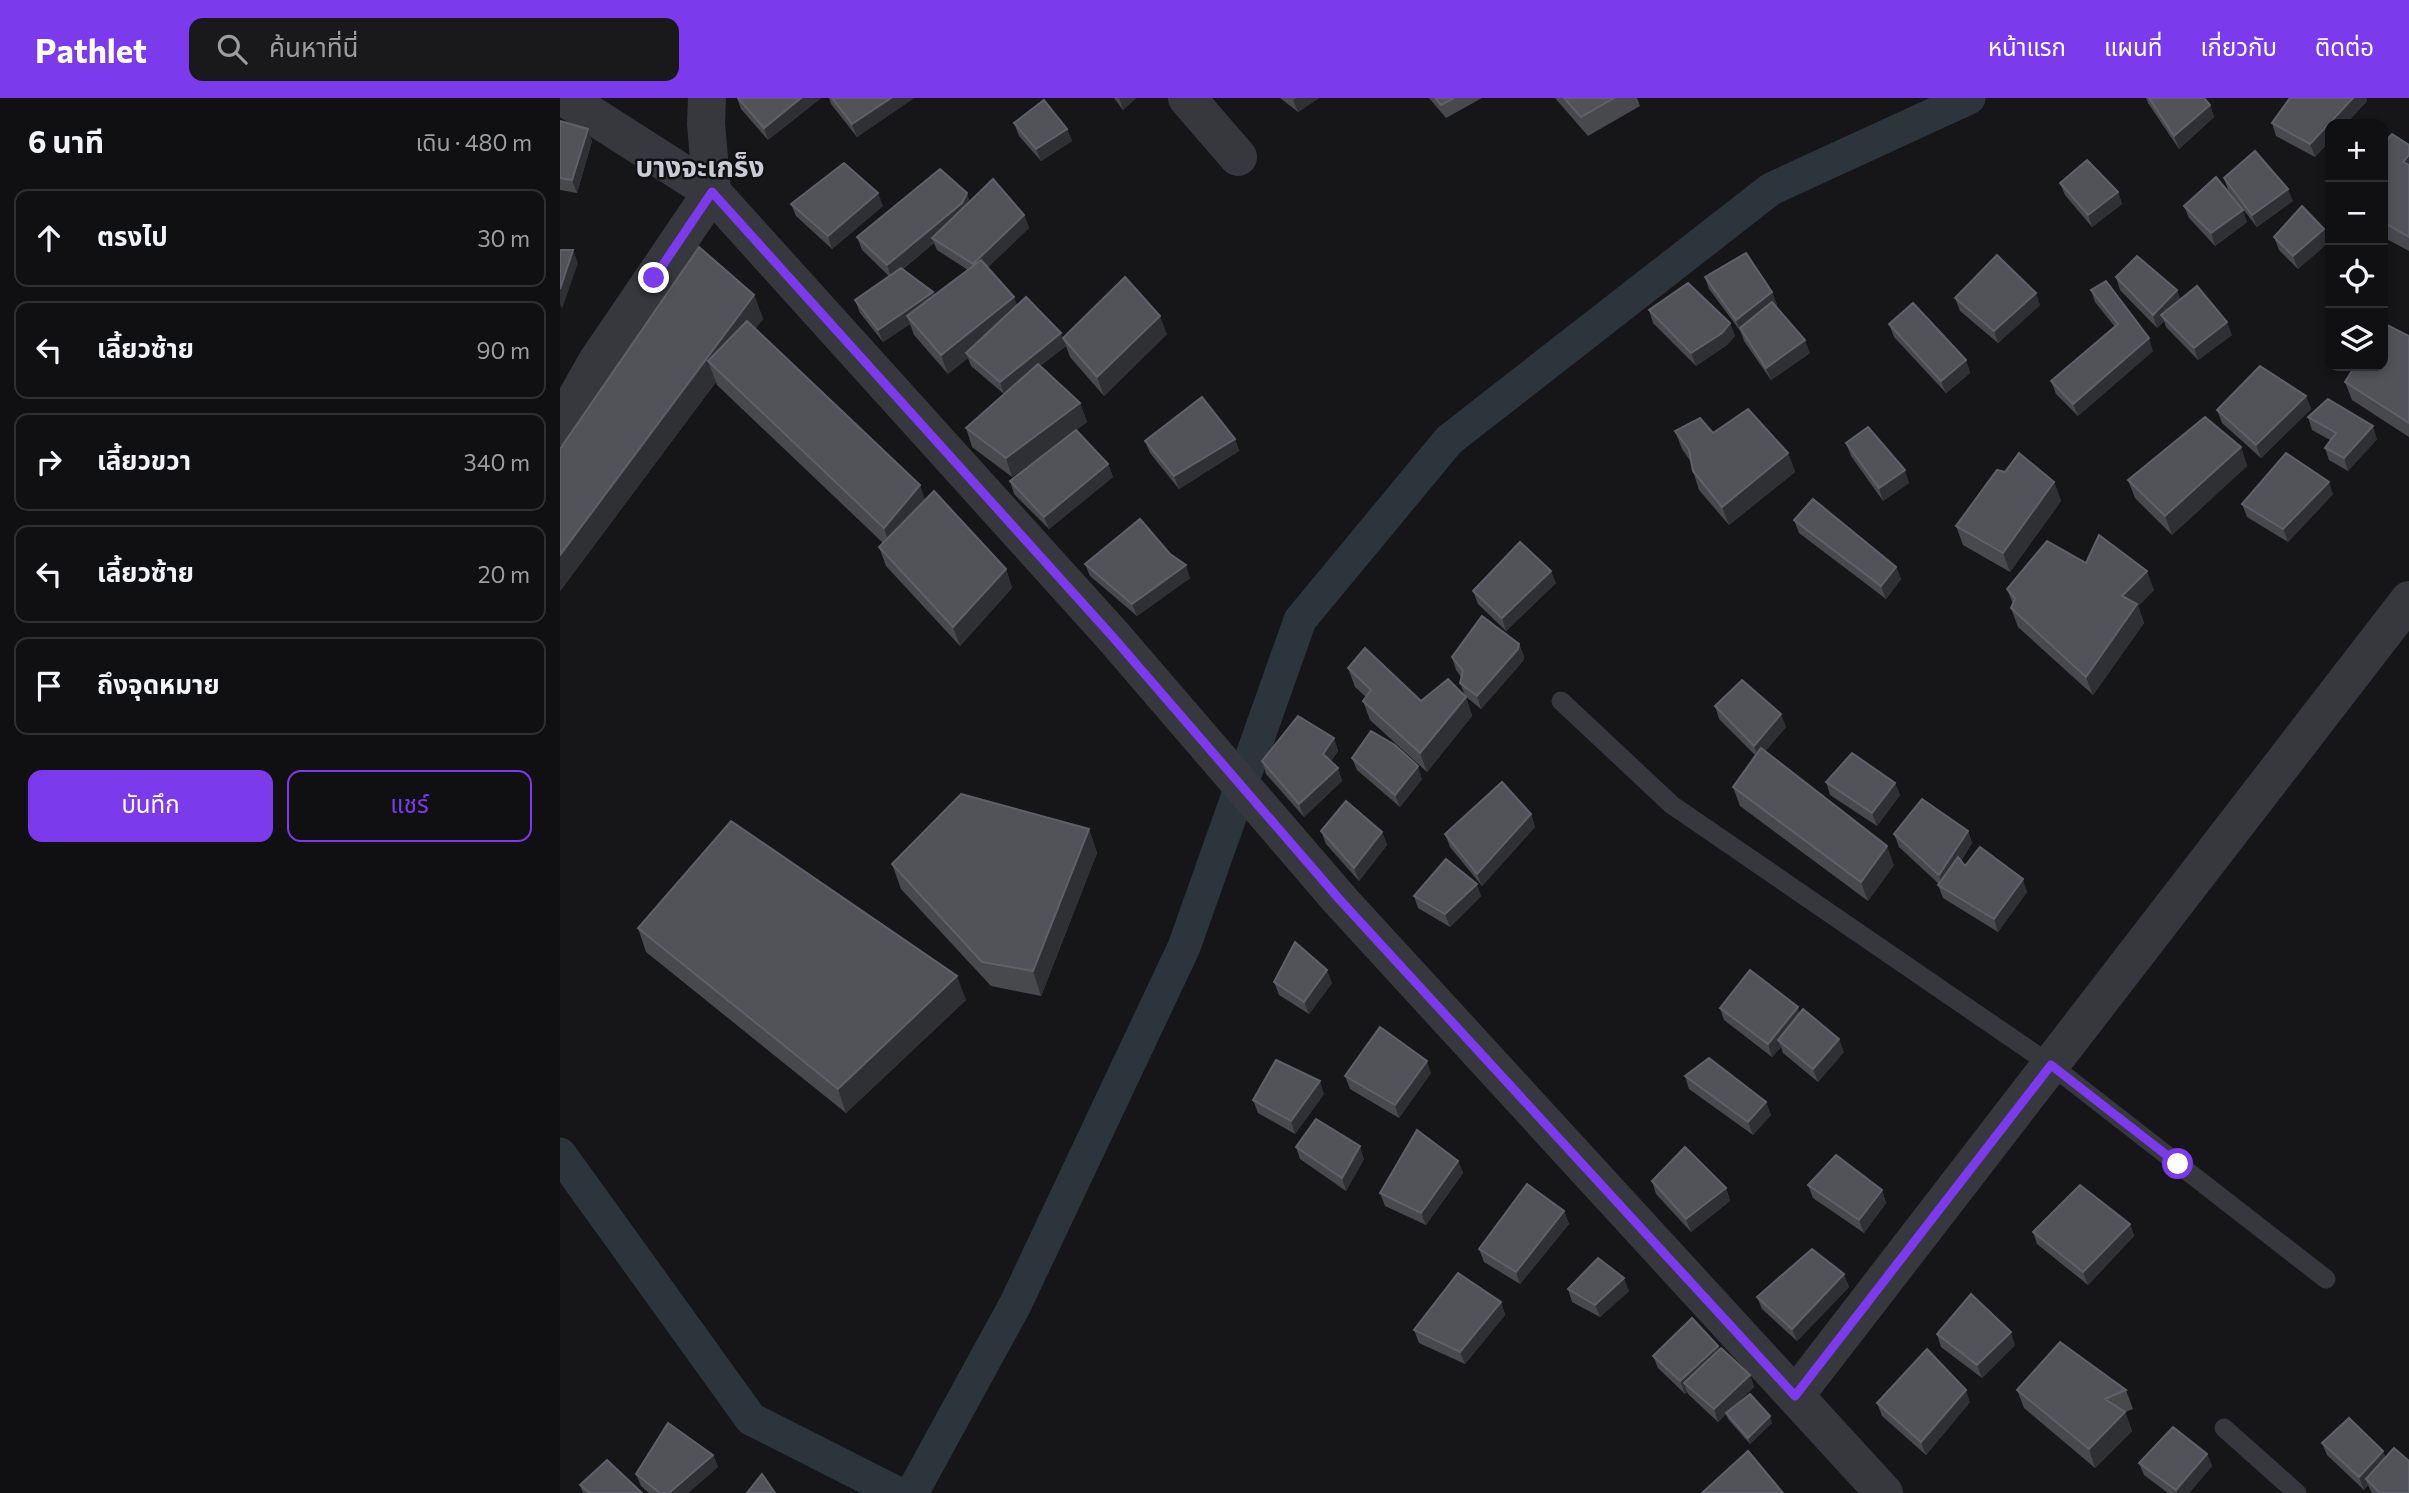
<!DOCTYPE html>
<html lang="th">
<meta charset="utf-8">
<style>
:root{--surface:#101012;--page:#19191b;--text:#f1f3f6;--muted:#9c9d9f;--line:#303032;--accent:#7c3aed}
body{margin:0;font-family:Commissioner,"Noto Sans Thai",sans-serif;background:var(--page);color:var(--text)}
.controls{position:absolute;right:21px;top:21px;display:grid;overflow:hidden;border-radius:14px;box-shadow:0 4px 10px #0003}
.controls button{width:63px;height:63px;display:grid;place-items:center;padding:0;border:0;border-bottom:2px solid var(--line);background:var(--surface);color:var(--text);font:35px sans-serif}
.stop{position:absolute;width:21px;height:21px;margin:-16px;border:5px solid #7c3aed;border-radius:50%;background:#fff}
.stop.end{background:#7c3aed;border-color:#fff;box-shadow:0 2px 7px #0008}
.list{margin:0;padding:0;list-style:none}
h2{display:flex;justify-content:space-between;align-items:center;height:91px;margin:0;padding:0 28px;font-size:30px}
h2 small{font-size:23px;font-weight:400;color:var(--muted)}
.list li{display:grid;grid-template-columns:46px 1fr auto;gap:21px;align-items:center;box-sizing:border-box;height:98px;margin:0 14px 14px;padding:0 14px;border:2px solid var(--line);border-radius:14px}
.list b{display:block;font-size:26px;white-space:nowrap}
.list em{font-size:23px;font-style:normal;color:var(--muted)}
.actions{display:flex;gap:14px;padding:21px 28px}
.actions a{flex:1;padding:16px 0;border:2px solid var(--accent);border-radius:14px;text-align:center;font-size:24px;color:var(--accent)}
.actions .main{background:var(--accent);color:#fff}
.icon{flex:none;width:38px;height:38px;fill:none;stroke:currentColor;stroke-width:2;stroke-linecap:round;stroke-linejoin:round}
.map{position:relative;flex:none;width:1849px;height:1395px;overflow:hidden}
header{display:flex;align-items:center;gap:42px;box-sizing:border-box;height:98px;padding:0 35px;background:var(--accent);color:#fff}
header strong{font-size:33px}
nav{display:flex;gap:38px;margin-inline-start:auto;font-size:24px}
.search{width:490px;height:63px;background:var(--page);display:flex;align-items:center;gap:18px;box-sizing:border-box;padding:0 24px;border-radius:14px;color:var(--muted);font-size:26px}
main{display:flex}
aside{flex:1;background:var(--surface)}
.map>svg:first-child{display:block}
</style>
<header>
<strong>Pathlet</strong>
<div class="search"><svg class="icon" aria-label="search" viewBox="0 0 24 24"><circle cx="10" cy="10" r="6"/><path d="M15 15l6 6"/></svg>ค้นหาที่นี่</div>
<nav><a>หน้าแรก</a><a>แผนที่</a><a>เกี่ยวกับ</a><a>ติดต่อ</a></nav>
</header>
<main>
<aside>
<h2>6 นาที<small>เดิน · 480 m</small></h2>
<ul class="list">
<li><svg class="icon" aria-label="ahead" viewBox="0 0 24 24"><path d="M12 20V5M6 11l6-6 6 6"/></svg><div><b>ตรงไป</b></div><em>30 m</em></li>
<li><svg class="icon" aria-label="left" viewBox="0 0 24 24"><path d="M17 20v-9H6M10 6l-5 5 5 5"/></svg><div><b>เลี้ยวซ้าย</b></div><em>90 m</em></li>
<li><svg class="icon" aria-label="right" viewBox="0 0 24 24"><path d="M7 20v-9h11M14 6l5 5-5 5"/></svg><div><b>เลี้ยวขวา</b></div><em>340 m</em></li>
<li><svg class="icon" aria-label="left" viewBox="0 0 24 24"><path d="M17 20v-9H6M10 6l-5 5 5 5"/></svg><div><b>เลี้ยวซ้าย</b></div><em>20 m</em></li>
<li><svg class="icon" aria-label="arrive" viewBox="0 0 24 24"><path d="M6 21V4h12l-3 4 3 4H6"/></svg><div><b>ถึงจุดหมาย</b></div></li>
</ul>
<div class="actions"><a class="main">บันทึก</a><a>แชร์</a></div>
</aside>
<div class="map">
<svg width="1849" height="1395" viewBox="0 0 1849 1395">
<rect width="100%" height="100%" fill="#161618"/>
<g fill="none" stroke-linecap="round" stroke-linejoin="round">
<path stroke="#2c353c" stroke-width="33" d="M 0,1056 L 191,1321 L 337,1395
M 352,1395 L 455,1207 L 624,849 L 740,522 L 889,342 L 1211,91 L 1409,0"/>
<path stroke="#37383d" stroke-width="19" d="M 1001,603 L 1112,707 L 1491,967 L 1766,1181
M 1664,1330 L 1737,1395"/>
<path stroke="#37383d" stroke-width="38" d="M 147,0 L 146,26 L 152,94 L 553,538 L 780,802 L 1324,1395
M 627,0 L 678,59
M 0,329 L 36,265 L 152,94 L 5,0
M 1235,1298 L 1849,502"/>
</g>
<path fill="#47494d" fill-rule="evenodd" d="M 177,0 L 261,0 L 208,42 L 181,11 Z
M 269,0 L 354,0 L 297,39 L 271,6 Z
M 554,0 L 576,0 L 563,12 Z
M 720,0 L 759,0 L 738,14 Z
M 869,0 L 922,0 L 886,20 Z
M 995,0 L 1077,0 L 1080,8 L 1028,38 Z
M 1586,0 L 1644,0 L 1650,7 L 1654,19 L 1619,51 L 1588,5 Z
M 1730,0 L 1806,0 L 1807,3 L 1755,59 L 1716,38 L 1712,25 Z
M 0,23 L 32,43 L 17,95 L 0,92 Z
M 454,25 L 507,31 L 512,43 L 481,63 L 459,38 Z
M 1823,46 L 1849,47 L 1849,153 L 1823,139 Z
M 1664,80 L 1733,103 L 1697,129 L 1668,92 Z
M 1500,85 L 1558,94 L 1562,106 L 1532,129 L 1505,97 Z
M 410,103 L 464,117 L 469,130 L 428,169 L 457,208 L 503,240 L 607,236 L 544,298 L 510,259 L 506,248 L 480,268 L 520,305 L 527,324 L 516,332 L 548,366 L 553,379 L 489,431 L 454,396 L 450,383 L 505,340 L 452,379 L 412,349 L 406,330 L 444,296 L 411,268 L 408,260 L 388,276 L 354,237 L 350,226 L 323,244 L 300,215 L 295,202 L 329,178 L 302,152 L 297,139 ZM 374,145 L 377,152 L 408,172 L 375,198 L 373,194 L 343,171 Z
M 231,106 L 323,108 L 272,151 L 236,118 Z
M 1624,108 L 1687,124 L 1655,148 L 1629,120 Z
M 1764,131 L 1769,144 L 1738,171 L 1719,152 L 1714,139 Z
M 1145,179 L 1212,194 L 1217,207 L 1215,208 L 1250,255 L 1211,282 L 1184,243 L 1181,234 L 1149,191 Z
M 1556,179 L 1617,192 L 1620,202 L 1672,237 L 1638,262 L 1606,229 L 1604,223 L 1597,230 L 1560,192 Z
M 1531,192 L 1593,253 L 1518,318 L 1496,296 L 1491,283 L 1555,229 L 1535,204 Z
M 194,197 L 203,221 L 195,231 L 365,402 L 446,471 L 452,490 L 400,548 L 326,468 L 319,449 L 323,445 L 157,287 L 156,284 L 0,493 L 0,351 Z
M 1395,200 L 1480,207 L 1438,245 L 1400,213 Z
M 1089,212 L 1170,225 L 1175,238 L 1167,247 L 1136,268 L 1093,225 Z
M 1329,226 L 1406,262 L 1410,275 L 1386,295 L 1334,239 Z
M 1849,238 L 1849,339 L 1792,302 L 1785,284 Z
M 1746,298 L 1751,311 L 1701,360 L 1662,325 L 1657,312 Z
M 1748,319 L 1817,341 L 1788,373 L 1769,362 L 1765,350 L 1770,342 L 1752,332 Z
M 1115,333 L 1153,335 L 1228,355 L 1235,374 L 1169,427 L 1139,392 L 1133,373 L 1131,364 L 1122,351 Z
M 675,341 L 679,353 L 619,391 L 590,355 L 585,343 Z
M 1286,345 L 1349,385 L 1323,403 L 1291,358 Z
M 1681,349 L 1687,368 L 1612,437 L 1575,400 L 1568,382 Z
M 1494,384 L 1501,403 L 1450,474 L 1403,447 L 1396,428 Z
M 1773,396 L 1728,444 L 1687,419 L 1682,406 Z
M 1234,422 L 1336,469 L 1341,481 L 1326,501 L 1239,435 Z
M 1526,465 L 1594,492 L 1578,508 L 1584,525 L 1533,597 L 1458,529 L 1451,510 L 1453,506 L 1447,491 Z
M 525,466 L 630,480 L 577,518 L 530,478 Z
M 996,485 L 946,533 L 918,506 L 913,493 Z
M 959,546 L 964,559 L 963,563 L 921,611 L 905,598 L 900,585 L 901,579 L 896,572 L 892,559 Z
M 788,570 L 861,603 L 906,599 L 912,618 L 867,674 L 810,622 L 803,603 L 806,599 L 795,589 Z
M 1155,608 L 1226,629 L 1205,653 L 1334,767 L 1308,803 L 1180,708 L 1173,689 L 1196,658 L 1159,621 Z
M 774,640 L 778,653 L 771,663 L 778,670 L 782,683 L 744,719 L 706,676 L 702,663 Z
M 792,660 L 862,681 L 840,709 L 797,672 Z
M 1266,684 L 1335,685 L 1340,697 L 1317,728 L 1270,697 Z
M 971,716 L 975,729 L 922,788 L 890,749 L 885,736 Z
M 529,731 L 537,755 L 481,898 L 431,888 L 341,791 L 332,766 Z
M 761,733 L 822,734 L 827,747 L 799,783 L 766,746 Z
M 1408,733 L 1412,745 L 1401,763 L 1405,768 L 1467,794 L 1438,834 L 1383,800 L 1378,787 L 1379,786 L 1339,749 L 1334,736 Z
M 854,798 L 921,798 L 890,829 L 858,810 Z
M 78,830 L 406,902 L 286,1015 L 86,854 Z
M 714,884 L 772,885 L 749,916 L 719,897 Z
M 1160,910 L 1240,915 L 1284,954 L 1258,984 L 1223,955 L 1221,949 L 1212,959 L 1164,922 Z
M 871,975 L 839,1020 L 790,991 L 785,978 Z
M 1125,978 L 1206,1004 L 1211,1017 L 1193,1037 L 1129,991 Z
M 764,996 L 735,1036 L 698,1015 L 693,1002 Z
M 736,1049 L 804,1061 L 786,1093 L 740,1061 Z
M 898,1063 L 903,1075 L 866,1127 L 825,1108 L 820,1095 Z
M 1092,1083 L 1166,1090 L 1170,1103 L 1131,1134 L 1096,1096 Z
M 1248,1087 L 1322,1092 L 1326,1105 L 1304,1135 L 1253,1100 Z
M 1004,1113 L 1009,1126 L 960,1186 L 924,1164 L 919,1151 Z
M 1570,1126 L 1574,1138 L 1528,1187 L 1477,1146 L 1473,1134 Z
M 1284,1176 L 1289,1189 L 1237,1243 L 1202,1211 L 1197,1199 Z
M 1008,1191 L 1069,1193 L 1040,1219 L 1012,1204 Z
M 941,1204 L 945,1217 L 905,1266 L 859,1245 L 854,1232 Z
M 1377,1236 L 1455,1247 L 1422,1280 L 1381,1249 Z
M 1158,1248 L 1160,1252 L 1190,1277 L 1194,1289 L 1174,1308 L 1212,1325 L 1190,1346 L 1168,1321 L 1166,1316 L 1158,1324 L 1129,1297 L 1127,1294 L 1125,1296 L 1098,1270 L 1093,1258 Z
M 1457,1292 L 1566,1292 L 1573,1311 L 1565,1314 L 1572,1333 L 1535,1370 L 1464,1310 Z
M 1410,1304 L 1366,1357 L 1322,1318 L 1317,1305 Z
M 1762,1345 L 1823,1353 L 1825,1359 L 1849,1395 L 1812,1395 L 1808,1387 L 1804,1392 L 1767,1357 Z
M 1647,1356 L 1652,1368 L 1629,1395 L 1608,1395 L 1584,1377 L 1579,1365 Z
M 153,1357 L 158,1369 L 128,1395 L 89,1395 L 81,1388 L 76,1376 Z
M 20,1387 L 82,1395 L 23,1395 Z"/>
<path fill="#2f3033" d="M 241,0 L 261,0 L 208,42 L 204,30 Z
M 331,0 L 354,0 L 297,39 L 292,26 Z
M 559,0 L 576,0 L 563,12 Z
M 736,0 L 759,0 L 738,14 L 733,2 Z
M 1793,0 L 1806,0 L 1807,3 L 1785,26 L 1770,26 L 1770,42 L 1755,59 L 1750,46 Z
M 1650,7 L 1654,19 L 1619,51 L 1614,38 Z
M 28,31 L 32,43 L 17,95 L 12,82 Z
M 507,31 L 512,43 L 481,63 L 476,51 Z
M 1849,57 L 1849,81 L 1843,64 Z
M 1728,91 L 1733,103 L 1697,129 L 1692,117 Z
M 1558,94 L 1562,106 L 1532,129 L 1528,117 Z
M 318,95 L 323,108 L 272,151 L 268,138 Z
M 407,95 L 411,107 L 372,140 L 374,145 L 331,180 L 327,167 Z
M 1683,112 L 1687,124 L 1655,148 L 1651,135 Z
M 464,117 L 469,130 L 418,179 L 413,166 Z
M 1764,131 L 1769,144 L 1738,171 L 1733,158 Z
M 13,152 L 18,165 L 2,211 L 0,206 L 0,191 Z
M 1617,192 L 1622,205 L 1601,217 L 1604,223 L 1597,230 L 1593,217 Z
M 373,194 L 378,206 L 347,218 L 350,226 L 323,244 L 318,232 Z
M 1212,194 L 1217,207 L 1182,234 L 1180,230 L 1181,235 L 1176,222 Z
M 1476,195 L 1480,207 L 1438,245 L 1434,233 Z
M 194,197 L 203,221 L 162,276 L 148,263 L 156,284 L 0,493 L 0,457 Z
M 454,199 L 461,218 L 406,255 L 408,260 L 388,276 L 381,257 Z
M 600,218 L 607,236 L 544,298 L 537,279 Z
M 1667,224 L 1672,237 L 1638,262 L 1634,250 Z
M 1170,225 L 1175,238 L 1167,247 L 1136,268 L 1131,255 Z
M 501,235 L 506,248 L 444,296 L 440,284 Z
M 1589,240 L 1593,253 L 1518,318 L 1513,306 Z
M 1245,242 L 1250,255 L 1211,282 L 1206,270 Z
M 1406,262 L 1410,275 L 1386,295 L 1381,283 Z
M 1746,298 L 1751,311 L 1701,360 L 1696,347 Z
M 520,305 L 527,324 L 452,379 L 446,360 Z
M 1813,328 L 1817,341 L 1788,373 L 1784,360 Z
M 675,341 L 679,353 L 619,391 L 614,378 Z
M 1681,349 L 1687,368 L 1612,437 L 1605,418 Z
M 1228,355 L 1235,374 L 1169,427 L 1162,409 Z
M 548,366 L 553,379 L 489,431 L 484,419 Z
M 1345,372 L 1349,385 L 1323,403 L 1319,390 Z
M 1494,384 L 1501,403 L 1450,474 L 1443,455 Z
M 1769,384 L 1773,396 L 1728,444 L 1723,431 Z
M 360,387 L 368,411 L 332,455 L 324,430 Z
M 626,467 L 630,480 L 577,518 L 572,506 Z
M 1336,469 L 1341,481 L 1326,501 L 1321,488 Z
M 446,471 L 452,490 L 400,548 L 393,529 Z
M 991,473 L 996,485 L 946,533 L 942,520 Z
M 1587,473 L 1594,492 L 1578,508 L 1584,525 L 1533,597 L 1526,579 L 1562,498 Z
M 959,546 L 964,559 L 963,563 L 921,611 L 917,598 Z
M 906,599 L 912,618 L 867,674 L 860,655 Z
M 1221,616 L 1226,629 L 1199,661 L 1194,648 Z
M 774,640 L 778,653 L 767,668 L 763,656 Z
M 858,668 L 862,681 L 840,709 L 835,697 Z
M 778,670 L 782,683 L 744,719 L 739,706 Z
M 1335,685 L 1340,697 L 1317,728 L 1312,715 Z
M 971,716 L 975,729 L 922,788 L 917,776 Z
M 529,731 L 537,755 L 481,898 L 473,873 Z
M 1408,733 L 1412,745 L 1383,790 L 1379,777 Z
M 822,734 L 827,747 L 799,783 L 794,770 Z
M 1327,748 L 1334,767 L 1308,803 L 1301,784 Z
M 1463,781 L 1467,794 L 1438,834 L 1434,821 Z
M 917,786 L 921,798 L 890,829 L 885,816 Z
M 767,872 L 772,885 L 749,916 L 744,904 Z
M 397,878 L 406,902 L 286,1015 L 278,991 Z
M 1238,909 L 1242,922 L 1218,942 L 1221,949 L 1212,959 L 1208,946 Z
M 1279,941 L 1284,954 L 1258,984 L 1253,971 Z
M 867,963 L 871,975 L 839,1020 L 835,1007 Z
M 760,983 L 764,996 L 735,1036 L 731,1023 Z
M 1206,1004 L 1211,1017 L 1193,1037 L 1188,1024 Z
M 800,1048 L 804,1061 L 786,1093 L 782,1080 Z
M 898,1063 L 903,1075 L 866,1127 L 861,1115 Z
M 1166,1090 L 1170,1103 L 1131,1134 L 1126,1121 Z
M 1322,1092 L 1326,1105 L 1304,1135 L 1299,1122 Z
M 1004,1113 L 1009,1126 L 960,1186 L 956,1174 Z
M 1570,1126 L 1574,1138 L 1528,1187 L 1523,1174 Z
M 1284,1176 L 1289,1189 L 1237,1243 L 1232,1231 Z
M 1064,1180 L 1069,1193 L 1040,1219 L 1035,1207 Z
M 941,1204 L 945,1217 L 905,1266 L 900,1254 Z
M 1451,1234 L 1455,1247 L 1422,1280 L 1417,1267 Z
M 1158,1248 L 1163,1260 L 1124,1285 L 1127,1294 L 1125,1296 L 1120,1283 Z
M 1190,1277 L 1194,1289 L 1158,1324 L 1154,1311 Z
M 1406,1292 L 1410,1304 L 1366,1357 L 1361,1344 Z
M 1565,1314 L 1572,1333 L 1535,1370 L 1529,1351 Z
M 1210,1318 L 1212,1325 L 1190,1346 L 1188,1340 Z
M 1823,1353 L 1828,1365 L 1806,1381 L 1808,1387 L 1804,1392 L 1799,1379 Z
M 1647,1356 L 1652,1368 L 1629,1395 L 1617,1395 L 1616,1392 Z
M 153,1357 L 158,1369 L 128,1395 L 109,1395 Z"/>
<path fill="#525359" stroke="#5f6168" stroke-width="2" d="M 178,0 L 241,0 L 204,30 Z
M 272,0 L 331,0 L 292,26 Z
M 875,0 L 894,0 L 881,7 Z
M 1004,0 L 1054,0 L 1021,19 Z
M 1589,0 L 1644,0 L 1650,7 L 1614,38 Z
M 1730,0 L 1793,0 L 1750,46 L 1712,25 Z
M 484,2 L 507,31 L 476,51 L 454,25 Z
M 0,23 L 28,31 L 12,82 L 0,80 Z
M 1832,36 L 1849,47 L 1849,57 L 1843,64 L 1849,67 L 1849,139 L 1823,124 L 1823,46 Z
M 1695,53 L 1728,91 L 1692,117 L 1664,80 Z
M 1527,62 L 1558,94 L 1528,117 L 1500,85 Z
M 284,65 L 318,95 L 268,138 L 231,106 Z
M 380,71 L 407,95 L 402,105 L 327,167 L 297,139 Z
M 1656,79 L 1683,112 L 1651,135 L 1624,108 Z
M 433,81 L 464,117 L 413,166 L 372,140 Z
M 1742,108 L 1764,131 L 1733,158 L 1714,139 Z
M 139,149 L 194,197 L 0,457 L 0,351 Z
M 0,152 L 13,152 L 0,191 Z
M 1186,155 L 1212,194 L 1176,222 L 1145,179 Z
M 1437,157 L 1476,195 L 1434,233 L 1395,200 Z
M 1577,158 L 1617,192 L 1593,217 L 1556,179 Z
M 421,162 L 454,199 L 381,257 L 347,218 Z
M 341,170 L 373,194 L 318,232 L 295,202 Z
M 565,179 L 600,218 L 537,279 L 503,240 Z
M 1546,183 L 1589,240 L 1513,306 L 1491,283 L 1558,226 L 1531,192 Z
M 1128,185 L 1170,225 L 1162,235 L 1131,255 L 1089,212 Z
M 1637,188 L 1667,224 L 1634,250 L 1601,217 Z
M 466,199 L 501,235 L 440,284 L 406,255 Z
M 1212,204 L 1245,242 L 1206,270 L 1180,230 Z
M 1353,205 L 1406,262 L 1381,283 L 1329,226 Z
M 187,223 L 360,387 L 324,430 L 148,263 Z
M 1823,225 L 1849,238 L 1849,325 L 1785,284 L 1795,268 L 1823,268 Z
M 478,266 L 520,305 L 446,360 L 406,330 Z
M 1700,268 L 1746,298 L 1696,347 L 1657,312 Z
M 642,299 L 675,341 L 614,378 L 585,343 Z
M 1768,301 L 1813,328 L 1784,360 L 1765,350 L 1776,335 L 1748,319 Z
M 1188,311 L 1228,355 L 1162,409 L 1133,373 L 1129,352 L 1115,333 L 1140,320 L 1153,335 Z
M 1645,319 L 1681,349 L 1605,418 L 1568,382 Z
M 1308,329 L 1345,372 L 1319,390 L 1286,345 Z
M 516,332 L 548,366 L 484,419 L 450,383 Z
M 1459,355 L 1494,384 L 1443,455 L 1396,428 L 1437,372 L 1445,374 Z
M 1726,355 L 1769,384 L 1723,431 L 1682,406 Z
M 374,393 L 446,471 L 393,529 L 319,449 Z
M 1253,401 L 1336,469 L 1321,488 L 1234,422 Z
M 580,421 L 610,456 L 626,467 L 572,506 L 525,466 Z
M 1539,437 L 1587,473 L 1562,498 L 1577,506 L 1526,579 L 1451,510 L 1455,501 L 1447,491 L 1487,443 L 1526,465 Z
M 960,444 L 991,473 L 942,520 L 913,493 Z
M 922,518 L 959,546 L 958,551 L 917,598 L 900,585 L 903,573 L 892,559 Z
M 805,550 L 861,603 L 888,581 L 906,599 L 860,655 L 803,603 L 811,592 L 788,570 Z
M 1182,582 L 1221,616 L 1194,648 L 1155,608 Z
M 738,618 L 774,640 L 763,656 L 778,670 L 739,706 L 702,663 Z
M 811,633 L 835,647 L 858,668 L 835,697 L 792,660 Z
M 1201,650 L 1327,748 L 1301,784 L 1173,689 Z
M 1292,655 L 1335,685 L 1312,715 L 1266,684 Z
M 942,684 L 971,716 L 917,776 L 885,736 Z
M 401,696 L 529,731 L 473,873 L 422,864 L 332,766 Z
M 1362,701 L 1408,733 L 1379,777 L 1334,736 Z
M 786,703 L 822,734 L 794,770 L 761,733 Z
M 171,723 L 397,878 L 278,991 L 78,830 Z
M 1420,749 L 1463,781 L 1434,821 L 1378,787 L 1398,759 L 1405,768 Z
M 886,761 L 917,786 L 885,816 L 854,798 Z
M 735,844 L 767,872 L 744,904 L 714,884 Z
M 1190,872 L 1238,909 L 1208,946 L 1160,910 Z
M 1243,911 L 1279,941 L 1253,971 L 1218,942 Z
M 820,929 L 867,963 L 835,1007 L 785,978 Z
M 1149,960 L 1206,1004 L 1188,1024 L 1125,978 Z
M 716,962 L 760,983 L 731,1023 L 693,1002 Z
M 756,1021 L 800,1048 L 782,1080 L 736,1049 Z
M 857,1032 L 898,1063 L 861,1115 L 820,1095 Z
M 1125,1049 L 1166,1090 L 1126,1121 L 1092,1083 Z
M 1276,1057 L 1322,1092 L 1299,1122 L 1248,1087 Z
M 967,1086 L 1004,1113 L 956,1174 L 919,1151 Z
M 1520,1087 L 1570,1126 L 1523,1174 L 1473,1134 Z
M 1252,1151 L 1284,1176 L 1232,1231 L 1197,1199 Z
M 1038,1160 L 1064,1180 L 1035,1207 L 1008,1191 Z
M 898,1175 L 941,1204 L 900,1254 L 854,1232 Z
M 1411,1196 L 1451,1234 L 1417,1267 L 1377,1236 Z
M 1132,1220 L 1158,1248 L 1120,1283 L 1093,1258 Z
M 1500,1244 L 1566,1292 L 1545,1301 L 1565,1314 L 1529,1351 L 1457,1292 Z
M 1161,1250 L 1190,1277 L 1154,1311 L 1124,1285 Z
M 1367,1251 L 1406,1292 L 1361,1344 L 1317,1305 Z
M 1190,1296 L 1210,1318 L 1188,1340 L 1166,1315 Z
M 1789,1320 L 1823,1353 L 1799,1379 L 1762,1345 Z
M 108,1325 L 153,1357 L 109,1395 L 100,1395 L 76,1376 Z
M 1613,1329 L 1647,1356 L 1616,1392 L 1579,1365 Z
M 1834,1350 L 1849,1363 L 1849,1395 L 1820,1395 L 1806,1381 Z
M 1188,1353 L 1223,1395 L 1142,1395 Z
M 47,1362 L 82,1395 L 30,1395 L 20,1387 Z
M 202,1376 L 215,1395 L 187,1395 Z"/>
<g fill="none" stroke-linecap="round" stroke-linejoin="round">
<path stroke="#7c3aed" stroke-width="9" d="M 94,180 L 152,94 L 552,538 L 780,802 L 1235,1298 L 1491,967 L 1618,1066"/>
</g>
<g text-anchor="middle" stroke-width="5" stroke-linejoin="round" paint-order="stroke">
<g font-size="28" font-weight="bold" fill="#c9ccd4" stroke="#111113">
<text x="140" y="79">บางจะเกร็ง</text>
</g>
</g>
</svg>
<div class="controls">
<button>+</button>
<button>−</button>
<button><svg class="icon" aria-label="locate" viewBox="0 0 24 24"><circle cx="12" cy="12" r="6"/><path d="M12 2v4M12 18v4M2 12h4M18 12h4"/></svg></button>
<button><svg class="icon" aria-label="layers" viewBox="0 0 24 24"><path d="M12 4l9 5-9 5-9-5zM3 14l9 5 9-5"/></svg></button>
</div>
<div class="stop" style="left:1618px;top:1066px"></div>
<div class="stop end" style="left:94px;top:180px"></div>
</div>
</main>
